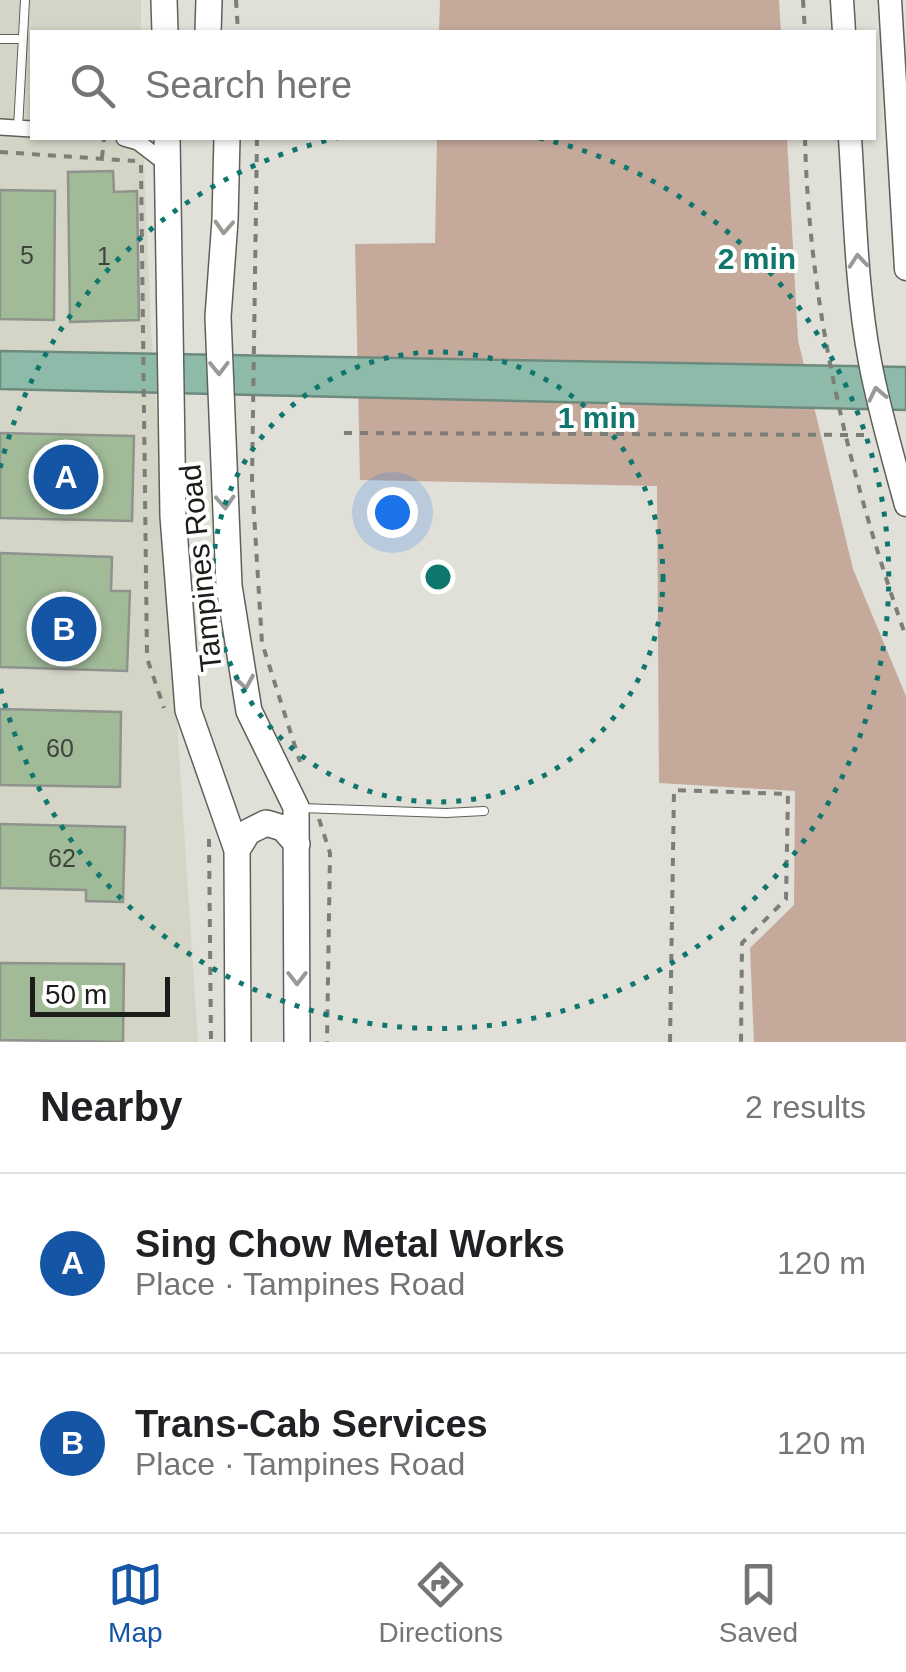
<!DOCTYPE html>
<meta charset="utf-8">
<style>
:root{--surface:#fff;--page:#f6f6f6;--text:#202124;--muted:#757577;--line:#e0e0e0;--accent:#1555a5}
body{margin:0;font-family:Helvetica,sans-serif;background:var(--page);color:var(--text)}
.scale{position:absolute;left:30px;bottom:25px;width:140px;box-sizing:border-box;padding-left:10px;border:5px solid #1c1c1a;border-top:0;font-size:28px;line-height:35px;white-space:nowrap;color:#1c1c1a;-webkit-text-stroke:8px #fffffe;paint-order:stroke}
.you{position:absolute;left:392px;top:512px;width:35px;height:35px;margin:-25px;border:8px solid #fff;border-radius:50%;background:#1a73e8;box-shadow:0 0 0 15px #1a73e833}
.badge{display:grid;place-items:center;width:65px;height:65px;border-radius:50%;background:var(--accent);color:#fff;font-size:32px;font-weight:700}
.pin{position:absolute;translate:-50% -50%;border:5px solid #fff;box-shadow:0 2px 10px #0006}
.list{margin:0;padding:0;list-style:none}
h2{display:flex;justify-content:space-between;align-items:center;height:130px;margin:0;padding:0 40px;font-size:42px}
h2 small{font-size:32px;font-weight:400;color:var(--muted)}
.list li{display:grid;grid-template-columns:65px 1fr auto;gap:30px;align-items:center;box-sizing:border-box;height:180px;padding:0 40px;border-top:2px solid var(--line)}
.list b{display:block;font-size:38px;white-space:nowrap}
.list p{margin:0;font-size:32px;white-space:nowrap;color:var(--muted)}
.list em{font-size:32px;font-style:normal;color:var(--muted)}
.icon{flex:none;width:55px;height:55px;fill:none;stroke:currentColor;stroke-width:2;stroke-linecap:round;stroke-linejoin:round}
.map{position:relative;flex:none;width:906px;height:1042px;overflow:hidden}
.search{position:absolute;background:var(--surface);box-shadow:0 2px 8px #0004;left:30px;right:30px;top:30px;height:110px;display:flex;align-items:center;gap:25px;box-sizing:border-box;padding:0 35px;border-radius:0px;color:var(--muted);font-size:38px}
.sheet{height:490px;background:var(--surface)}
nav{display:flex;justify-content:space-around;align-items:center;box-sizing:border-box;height:140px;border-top:2px solid var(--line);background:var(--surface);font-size:28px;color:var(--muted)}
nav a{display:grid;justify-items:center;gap:5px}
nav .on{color:var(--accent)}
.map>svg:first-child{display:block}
</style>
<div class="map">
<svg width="906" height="1042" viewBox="0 0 906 1042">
<rect width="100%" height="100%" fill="#e0e0d9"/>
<path fill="#d4d5c6" d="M 0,0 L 141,0 L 141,32 L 32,32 L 32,138 L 143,138 L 151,327 L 198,1042 L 0,1042 Z"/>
<path fill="#c5aa9c" d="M 440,0 L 779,0 L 781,32 L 439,32 Z
M 437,138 L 787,138 L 798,340 L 853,569 L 906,696 L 906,1042 L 754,1042 L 750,948 L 794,905 L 795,791 L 659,783 L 657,486 L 360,480 L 355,244 L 435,243 Z"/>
<path fill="#8ebba9" stroke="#6c8b7e" stroke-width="2.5" d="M 0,351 L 906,367 L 906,410 L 0,389 Z"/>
<path fill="#a1ba98" stroke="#8f938d" stroke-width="2.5" d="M 113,171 L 114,192 L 137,191 L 139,320 L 70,322 L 68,172 Z
M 0,190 L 55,191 L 54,320 L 0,319 Z
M 0,433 L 134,436 L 132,521 L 0,518 Z
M 0,553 L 112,557 L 111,591 L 130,591 L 127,671 L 0,667 Z
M 0,709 L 121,712 L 120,787 L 0,785 Z
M 0,824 L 125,827 L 123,902 L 86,901 L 86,890 L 0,888 Z
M 0,963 L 124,964 L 123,1042 L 0,1040 Z"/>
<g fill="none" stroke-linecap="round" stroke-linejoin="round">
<g stroke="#60605a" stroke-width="10">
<path id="lane" d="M 0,39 L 23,39
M 18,128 L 25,0
M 301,808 L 446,813 L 484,811"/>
</g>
<g stroke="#60605a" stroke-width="18">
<path id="street" d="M 0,127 L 32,129
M 124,138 L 138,142 L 168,165"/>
</g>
<g stroke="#60605a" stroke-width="25">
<path id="secondary" d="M 842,0 L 844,32
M 890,0 L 906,269
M 850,138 C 855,212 856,288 870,362 C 879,410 893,457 906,505"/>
</g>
<g stroke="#60605a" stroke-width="28">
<path id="primary" d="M 164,0 L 165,32
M 208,32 L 209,0
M 167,138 L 173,516 L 188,710 L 237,850 L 238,1042
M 227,138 L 225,220 L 218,317 L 229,586 L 249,711 L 296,807 L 297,1042
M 237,850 L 248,832 L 266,823 L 283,828 L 297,844"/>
</g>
<path stroke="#7e7e79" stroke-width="4" stroke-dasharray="8 8" stroke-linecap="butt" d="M 236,0 L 238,32
M 803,0 L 805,32
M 257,138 L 252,481 L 262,643 L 300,762
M 805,138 C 809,310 849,475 906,637
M 0,152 L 135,161
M 102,158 L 104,138
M 141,165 L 147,658 L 164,708
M 344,433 L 866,435
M 319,819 L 330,853 L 327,1042
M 209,839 L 211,1042
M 670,1042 L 674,790 L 788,794 L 786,899 L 742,943 L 741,1042"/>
<use href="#lane" stroke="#fff" stroke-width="8"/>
<use href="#street" stroke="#fff" stroke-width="15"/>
<use href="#secondary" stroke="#fff" stroke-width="22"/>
<use href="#primary" stroke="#fff" stroke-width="25"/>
</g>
<defs><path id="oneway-chevron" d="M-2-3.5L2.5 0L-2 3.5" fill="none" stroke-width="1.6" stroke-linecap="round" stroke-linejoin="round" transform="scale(2.5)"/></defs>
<g stroke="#999998">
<use href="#oneway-chevron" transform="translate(224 227) rotate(93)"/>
<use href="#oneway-chevron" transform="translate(858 261) rotate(-95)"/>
<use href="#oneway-chevron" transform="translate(219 368) rotate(89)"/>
<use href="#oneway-chevron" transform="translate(877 394) rotate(-102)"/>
<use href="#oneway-chevron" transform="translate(225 502) rotate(87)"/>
<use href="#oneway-chevron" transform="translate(245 682) rotate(81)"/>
<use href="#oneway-chevron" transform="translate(297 978) rotate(90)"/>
</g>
<g fill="none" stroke="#0f766e" stroke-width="5" stroke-dasharray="5 10">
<circle cx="438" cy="577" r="225"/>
<path d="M0 468A451 451 0 0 1 337 138M539 138A451 451 0 1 1 0 686"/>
</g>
<g text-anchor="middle" stroke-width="8" stroke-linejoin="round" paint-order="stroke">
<g font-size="25" fill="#3d443a">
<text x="27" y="264">5</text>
<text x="104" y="265">1</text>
<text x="60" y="757">60</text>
<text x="62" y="867">62</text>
</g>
<g font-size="30" fill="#1c1c1a" stroke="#fffffe">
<text transform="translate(201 568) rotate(-96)" y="10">Tampines Road</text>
</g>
</g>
<circle cx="438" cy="577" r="15" fill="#0f766e" stroke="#fffffe" stroke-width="5"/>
<g font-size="30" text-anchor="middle" font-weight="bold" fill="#0f766e" stroke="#fffffe" stroke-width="8" stroke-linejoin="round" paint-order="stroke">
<text x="757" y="269">2 min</text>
<text x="597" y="428">1 min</text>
</g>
</svg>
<div class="scale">50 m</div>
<div class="you"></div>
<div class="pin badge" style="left:66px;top:477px">A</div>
<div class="pin badge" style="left:64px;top:629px">B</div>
<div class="search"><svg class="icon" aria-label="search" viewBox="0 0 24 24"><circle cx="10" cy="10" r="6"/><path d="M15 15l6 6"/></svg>Search here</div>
</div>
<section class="sheet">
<h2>Nearby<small>2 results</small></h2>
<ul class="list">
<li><span class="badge">A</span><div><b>Sing Chow Metal Works</b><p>Place · Tampines Road</p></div><em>120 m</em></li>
<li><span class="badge">B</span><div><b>Trans-Cab Services</b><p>Place · Tampines Road</p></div><em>120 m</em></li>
</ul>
</section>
<nav>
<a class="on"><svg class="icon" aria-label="map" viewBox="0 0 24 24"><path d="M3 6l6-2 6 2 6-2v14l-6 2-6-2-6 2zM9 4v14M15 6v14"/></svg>Map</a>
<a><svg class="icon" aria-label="directions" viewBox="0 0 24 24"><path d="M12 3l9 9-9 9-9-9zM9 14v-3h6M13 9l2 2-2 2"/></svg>Directions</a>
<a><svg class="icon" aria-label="saved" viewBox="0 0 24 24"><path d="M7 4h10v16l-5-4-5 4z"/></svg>Saved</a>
</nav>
